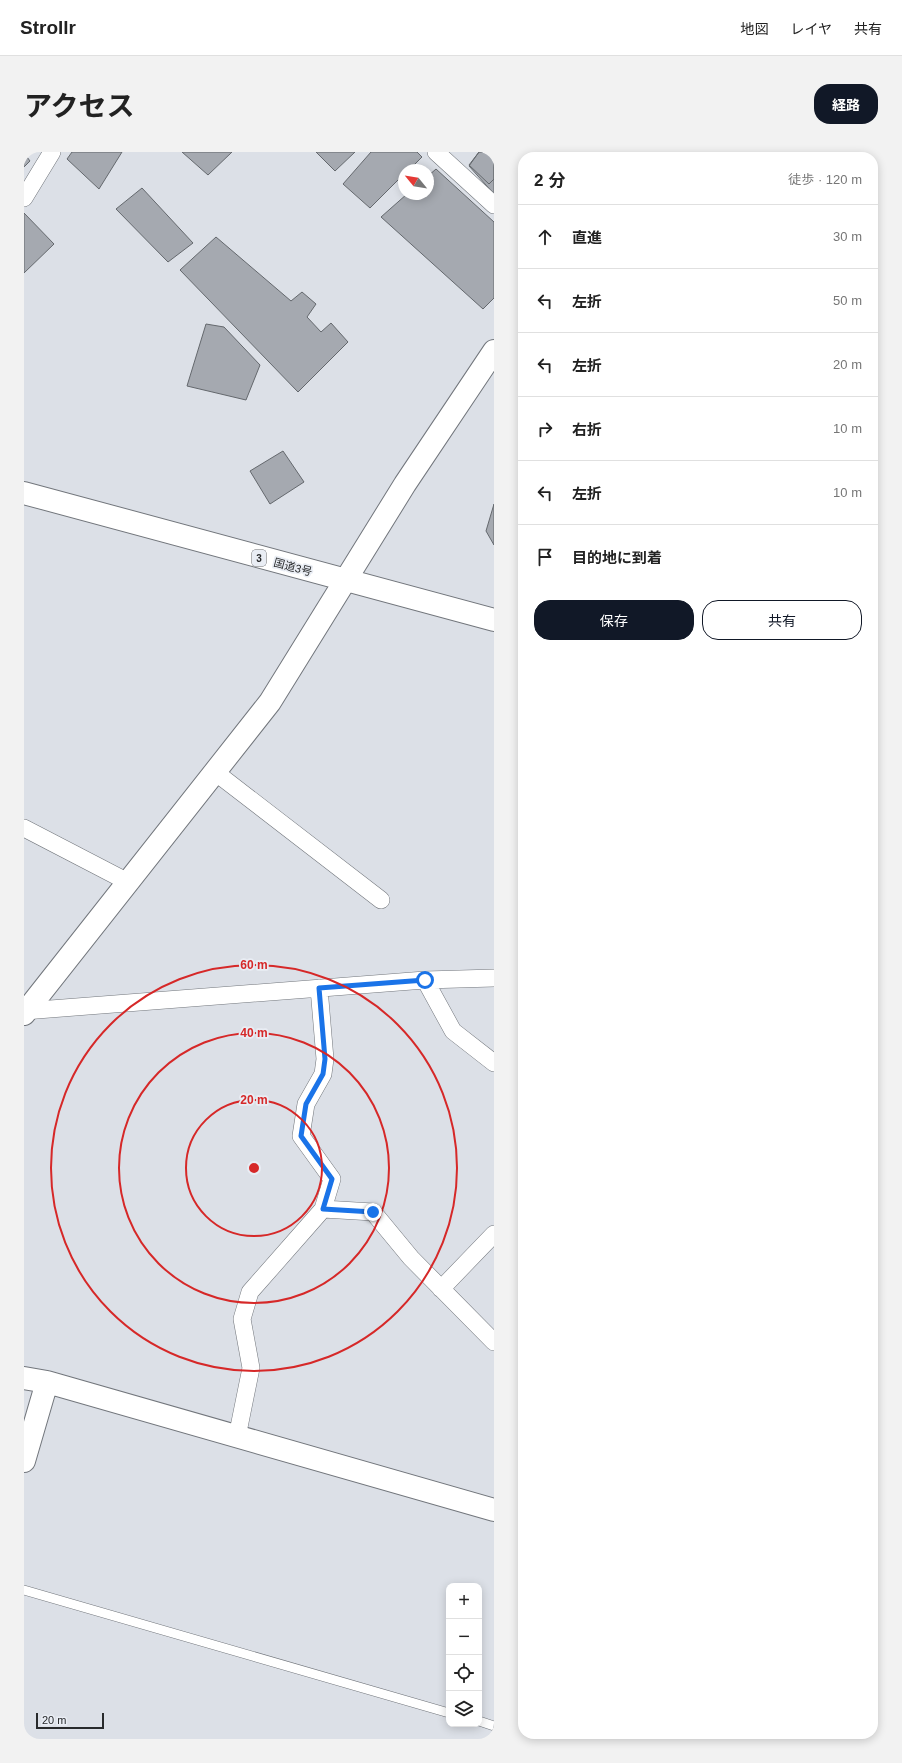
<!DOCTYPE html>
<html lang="ja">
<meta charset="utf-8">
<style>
:root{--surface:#fff;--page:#f2f2f2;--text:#222;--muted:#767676;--line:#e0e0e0;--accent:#111827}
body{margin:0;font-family:Arial,"Noto Sans JP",sans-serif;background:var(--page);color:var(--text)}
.controls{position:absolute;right:12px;bottom:12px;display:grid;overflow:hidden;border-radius:8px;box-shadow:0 2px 10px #0003}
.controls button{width:36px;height:36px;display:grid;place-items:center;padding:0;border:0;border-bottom:1px solid var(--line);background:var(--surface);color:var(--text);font:20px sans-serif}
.compass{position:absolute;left:374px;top:12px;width:36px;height:36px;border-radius:50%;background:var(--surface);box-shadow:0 2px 10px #0003;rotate:300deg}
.scale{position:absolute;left:12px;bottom:10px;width:68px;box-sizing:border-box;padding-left:4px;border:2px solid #282a2c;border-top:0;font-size:11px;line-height:14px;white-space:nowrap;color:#282a2c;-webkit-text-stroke:3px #e9edf4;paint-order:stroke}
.stop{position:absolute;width:12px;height:12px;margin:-9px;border:3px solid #1a73e8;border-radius:50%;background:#fff}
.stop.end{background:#1a73e8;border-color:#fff;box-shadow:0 1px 4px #0008}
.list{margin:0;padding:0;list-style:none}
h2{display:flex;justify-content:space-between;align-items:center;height:52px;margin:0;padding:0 16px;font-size:17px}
h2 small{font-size:13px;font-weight:400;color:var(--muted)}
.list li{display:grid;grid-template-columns:26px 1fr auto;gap:12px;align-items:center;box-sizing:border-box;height:64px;padding:0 16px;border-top:1px solid var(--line)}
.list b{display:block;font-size:15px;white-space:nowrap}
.list em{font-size:13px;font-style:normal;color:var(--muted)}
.actions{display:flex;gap:8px;padding:12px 16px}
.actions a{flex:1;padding:9px 0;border:1px solid var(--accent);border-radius:16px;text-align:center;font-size:14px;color:var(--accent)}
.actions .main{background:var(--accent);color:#fff}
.icon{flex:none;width:22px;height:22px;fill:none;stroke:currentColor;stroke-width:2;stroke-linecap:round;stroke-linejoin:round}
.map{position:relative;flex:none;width:470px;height:1587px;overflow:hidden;border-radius:16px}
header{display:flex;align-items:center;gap:24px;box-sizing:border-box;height:56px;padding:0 20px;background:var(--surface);border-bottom:1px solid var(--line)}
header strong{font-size:19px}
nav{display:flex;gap:22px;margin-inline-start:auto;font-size:14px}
.intro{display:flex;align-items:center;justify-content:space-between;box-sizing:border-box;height:96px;padding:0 24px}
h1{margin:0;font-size:28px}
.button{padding:10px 18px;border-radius:16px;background:var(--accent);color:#fff;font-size:14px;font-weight:700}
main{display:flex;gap:24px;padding:0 24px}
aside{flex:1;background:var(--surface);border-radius:16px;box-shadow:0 2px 10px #0003}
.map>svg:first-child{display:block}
</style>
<header>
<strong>Strollr</strong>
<nav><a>地図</a><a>レイヤ</a><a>共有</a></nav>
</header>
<div class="intro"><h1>アクセス</h1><a class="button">経路</a></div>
<main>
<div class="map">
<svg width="470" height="1587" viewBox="0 0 470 1587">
<rect width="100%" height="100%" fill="#dce0e7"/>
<path fill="#a5a9b0" stroke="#64686d" d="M 48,0 L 98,0 L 75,37 L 43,7 Z
M 158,0 L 208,0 L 184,23 Z
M 292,0 L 331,0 L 311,19 Z
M 347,0 L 393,0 L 398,5 L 385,18 L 380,18 L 380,22 L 346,56 L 319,32 Z
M 455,0 L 470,0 L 470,27 L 465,32 L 445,13 Z
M 455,0 L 470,0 L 470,42 L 445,14 Z
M 0,1 L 6,9 L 0,15 Z
M 412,17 L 470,70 L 470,146 L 459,157 L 357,65 L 383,42 L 404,42 L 404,24 Z
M 118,36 L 169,91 L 144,110 L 92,57 Z
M 0,61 L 30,92 L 0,121 Z
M 192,85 L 267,149 L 278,140 L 292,152 L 283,165 L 297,180 L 307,171 L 324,190 L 274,240 L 156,118 Z
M 182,172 L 200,175 L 236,213 L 222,248 L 163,234 Z
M 259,299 L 280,330 L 246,352 L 226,319 Z
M 470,352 L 470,393 L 462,379 Z"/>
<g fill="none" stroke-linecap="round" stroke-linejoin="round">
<g stroke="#72767c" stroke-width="10">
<path id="lane" d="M 0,1438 L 425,1561
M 455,1569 L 470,1574"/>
</g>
<g stroke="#72767c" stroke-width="18">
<path id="street" d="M 412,0 L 470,53
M 0,46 L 28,0
M 191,620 L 357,748
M 0,676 L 104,730
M 401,828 L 429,879 L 470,911
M 295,836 L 301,907 L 299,922 L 282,952 L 277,984 L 308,1027 L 299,1057
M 0,859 L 401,828 L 470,826
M 417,1137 L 470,1082
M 213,1285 L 227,1216 L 218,1167 L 226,1140 L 299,1057 L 349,1060 L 387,1106 L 470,1190"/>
</g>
<g stroke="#72767c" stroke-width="24">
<path id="secondary" d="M 0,862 L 246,550 L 381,332 L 470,199
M 0,1226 L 23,1230 L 470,1358
M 0,1309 L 23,1230"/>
</g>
<g stroke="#72767c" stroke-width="24">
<path id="highway" d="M 0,341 L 470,468"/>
</g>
<use href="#lane" stroke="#fff" stroke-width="9"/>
<use href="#street" stroke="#fff" stroke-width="17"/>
<use href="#secondary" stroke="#fff" stroke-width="22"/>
<use href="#highway" stroke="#fff" stroke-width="22"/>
</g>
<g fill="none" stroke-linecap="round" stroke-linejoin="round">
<path stroke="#1a73e8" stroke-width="5" d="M 349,1060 L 299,1057 L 308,1027 L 277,984 L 282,952 L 299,922 L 301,907 L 295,836 L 401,828"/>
</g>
<g fill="none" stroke="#d62828" stroke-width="2">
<circle cx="230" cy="1016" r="68"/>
<circle cx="230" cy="1016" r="135"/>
<circle cx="230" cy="1016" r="203"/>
</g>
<g text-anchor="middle" stroke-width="3.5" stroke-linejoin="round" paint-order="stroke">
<rect fill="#e9edf4" stroke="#626468" stroke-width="1" x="228" y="398" width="14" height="16" rx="3"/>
<g font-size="10" font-weight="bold" fill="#282a2c">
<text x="235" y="410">3</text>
</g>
<g font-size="11" fill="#282a2c" stroke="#e9edf4">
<text transform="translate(269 415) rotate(15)" y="4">国道3号</text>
</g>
</g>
<circle cx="230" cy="1016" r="6" fill="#d62828" stroke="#e9edf4" stroke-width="2"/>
<g font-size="12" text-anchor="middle" font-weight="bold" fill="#d62828" stroke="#e9edf4" stroke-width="3.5" stroke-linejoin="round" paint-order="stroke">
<text x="230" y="817">60 m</text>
<text x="230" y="885">40 m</text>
<text x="230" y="952">20 m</text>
</g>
</svg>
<div class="controls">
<button>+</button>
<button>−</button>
<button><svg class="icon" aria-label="locate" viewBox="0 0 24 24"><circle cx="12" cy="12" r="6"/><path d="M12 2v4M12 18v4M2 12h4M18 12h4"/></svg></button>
<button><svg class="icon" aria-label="layers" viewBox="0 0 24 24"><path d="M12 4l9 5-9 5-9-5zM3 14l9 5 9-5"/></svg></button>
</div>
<svg class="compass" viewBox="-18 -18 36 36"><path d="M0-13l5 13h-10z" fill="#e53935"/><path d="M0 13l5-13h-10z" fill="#767676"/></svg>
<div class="scale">20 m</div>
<div class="stop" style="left:401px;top:828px"></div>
<div class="stop end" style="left:349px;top:1060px"></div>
</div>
<aside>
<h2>2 分<small>徒歩 · 120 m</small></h2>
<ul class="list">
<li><svg class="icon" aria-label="ahead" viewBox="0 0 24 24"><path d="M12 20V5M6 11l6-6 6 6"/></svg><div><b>直進</b></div><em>30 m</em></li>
<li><svg class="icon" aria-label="left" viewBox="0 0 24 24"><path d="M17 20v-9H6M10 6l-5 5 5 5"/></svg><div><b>左折</b></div><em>50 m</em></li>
<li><svg class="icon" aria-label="left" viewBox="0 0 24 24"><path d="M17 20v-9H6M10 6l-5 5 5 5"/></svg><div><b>左折</b></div><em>20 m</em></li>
<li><svg class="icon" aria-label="right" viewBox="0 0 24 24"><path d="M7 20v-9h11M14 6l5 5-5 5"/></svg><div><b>右折</b></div><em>10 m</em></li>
<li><svg class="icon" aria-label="left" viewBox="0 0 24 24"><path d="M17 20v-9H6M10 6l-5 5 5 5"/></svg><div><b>左折</b></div><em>10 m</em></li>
<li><svg class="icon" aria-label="arrive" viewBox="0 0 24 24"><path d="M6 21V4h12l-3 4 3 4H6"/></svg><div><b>目的地に到着</b></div></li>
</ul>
<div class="actions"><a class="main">保存</a><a>共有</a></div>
</aside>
</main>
